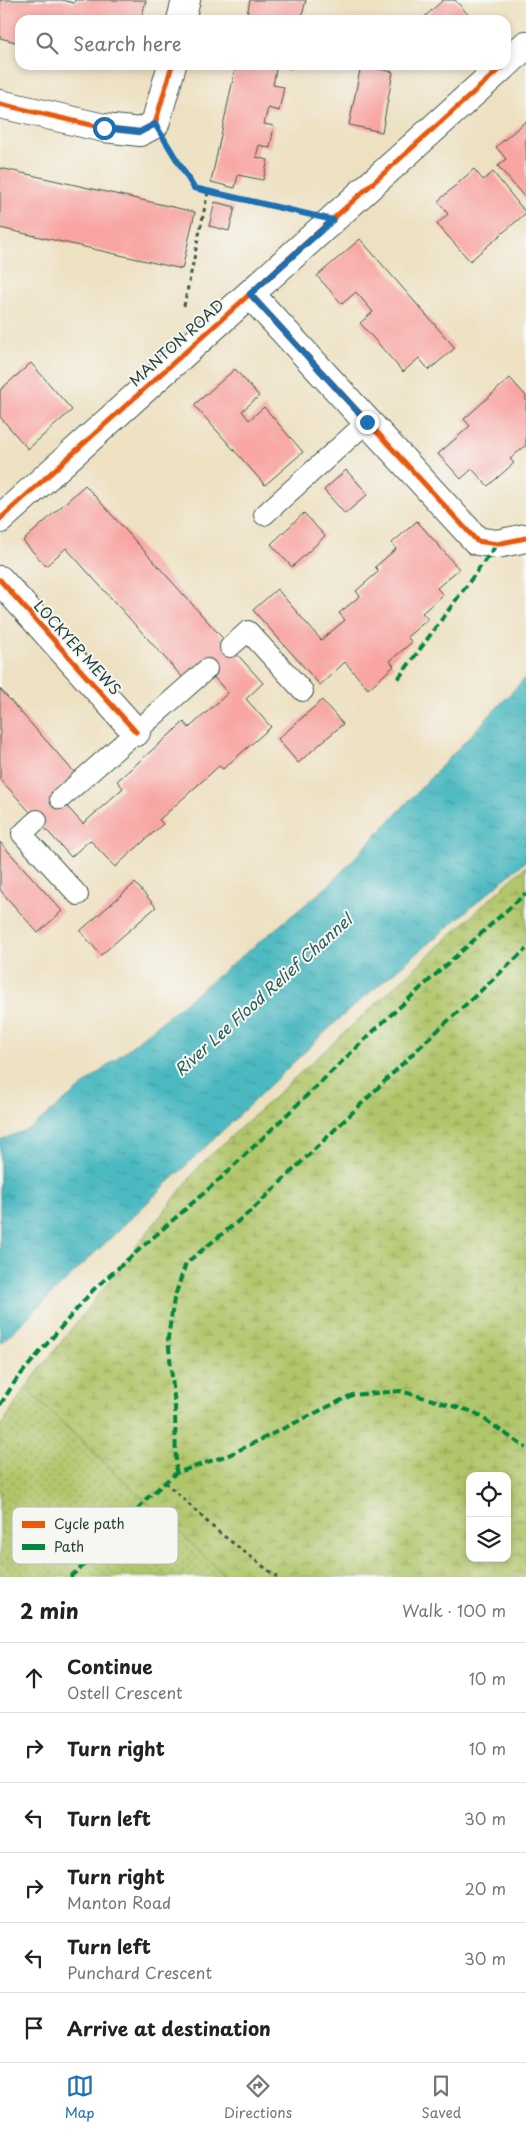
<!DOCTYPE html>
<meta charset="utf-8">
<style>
:root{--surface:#fff;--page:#f6f6f6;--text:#222;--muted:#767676;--line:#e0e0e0;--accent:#1f6fb2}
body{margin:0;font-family:"Playpen Sans",sans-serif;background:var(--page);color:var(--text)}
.controls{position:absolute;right:15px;bottom:15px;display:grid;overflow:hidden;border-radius:10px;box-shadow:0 2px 8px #0003}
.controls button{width:45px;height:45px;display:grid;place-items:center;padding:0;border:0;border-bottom:1px solid var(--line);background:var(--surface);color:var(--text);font:25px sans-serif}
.stop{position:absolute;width:15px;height:15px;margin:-11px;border:4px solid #1f6fb2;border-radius:50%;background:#fff}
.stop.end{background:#1f6fb2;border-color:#fff;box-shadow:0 1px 5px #0008}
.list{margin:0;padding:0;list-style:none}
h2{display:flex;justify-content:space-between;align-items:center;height:65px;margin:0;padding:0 20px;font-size:21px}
h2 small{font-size:16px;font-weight:400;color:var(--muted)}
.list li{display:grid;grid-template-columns:32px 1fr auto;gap:15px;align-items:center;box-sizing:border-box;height:70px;padding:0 20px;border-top:1px solid var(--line)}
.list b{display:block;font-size:19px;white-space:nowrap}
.list p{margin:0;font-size:16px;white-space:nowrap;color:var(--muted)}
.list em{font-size:16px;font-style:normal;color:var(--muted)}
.icon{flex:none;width:28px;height:28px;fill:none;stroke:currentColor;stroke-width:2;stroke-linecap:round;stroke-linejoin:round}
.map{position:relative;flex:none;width:526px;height:1577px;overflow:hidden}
.search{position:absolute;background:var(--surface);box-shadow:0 2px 8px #0003;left:15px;right:15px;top:15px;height:55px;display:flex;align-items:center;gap:12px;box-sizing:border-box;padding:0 18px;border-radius:15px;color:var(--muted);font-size:19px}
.sheet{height:485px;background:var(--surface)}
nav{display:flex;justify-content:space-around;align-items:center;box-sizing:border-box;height:70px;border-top:1px solid var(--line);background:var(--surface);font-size:14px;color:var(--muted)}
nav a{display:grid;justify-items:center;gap:2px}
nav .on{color:var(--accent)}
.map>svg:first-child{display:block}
</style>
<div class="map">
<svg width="526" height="1577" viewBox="0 0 526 1577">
<defs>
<pattern id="grass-dots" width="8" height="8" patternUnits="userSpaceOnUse" patternTransform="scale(1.25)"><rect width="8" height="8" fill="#b1c66a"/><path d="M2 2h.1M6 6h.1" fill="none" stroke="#8fa258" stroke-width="1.8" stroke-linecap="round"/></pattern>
<pattern id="wetland-marsh" width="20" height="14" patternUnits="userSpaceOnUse" patternTransform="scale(1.25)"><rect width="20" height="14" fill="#b1c66a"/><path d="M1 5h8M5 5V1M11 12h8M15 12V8" fill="none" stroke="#8fa258"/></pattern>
<pattern id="water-ripples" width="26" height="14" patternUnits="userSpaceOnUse" patternTransform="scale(1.25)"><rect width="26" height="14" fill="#4bb9c1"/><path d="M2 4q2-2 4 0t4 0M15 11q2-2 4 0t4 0" fill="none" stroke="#3e989e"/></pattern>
</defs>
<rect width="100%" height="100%" fill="#f6f6f2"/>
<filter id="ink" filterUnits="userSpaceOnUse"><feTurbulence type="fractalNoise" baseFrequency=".02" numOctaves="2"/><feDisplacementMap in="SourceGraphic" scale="10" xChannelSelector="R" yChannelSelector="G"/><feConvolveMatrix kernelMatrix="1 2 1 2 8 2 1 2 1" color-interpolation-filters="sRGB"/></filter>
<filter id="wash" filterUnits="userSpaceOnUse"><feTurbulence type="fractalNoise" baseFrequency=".0096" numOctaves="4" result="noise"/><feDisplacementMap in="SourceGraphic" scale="20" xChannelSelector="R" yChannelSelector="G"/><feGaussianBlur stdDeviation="1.12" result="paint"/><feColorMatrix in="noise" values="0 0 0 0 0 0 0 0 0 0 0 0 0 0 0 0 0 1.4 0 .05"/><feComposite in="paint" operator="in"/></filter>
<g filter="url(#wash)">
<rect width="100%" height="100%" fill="#eee1c2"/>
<path fill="url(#grass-dots)" stroke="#68824f" d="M 25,1388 L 227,1577 L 0,1577 L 0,1428 Z"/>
<path fill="url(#wetland-marsh)" stroke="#68824f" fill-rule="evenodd" d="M 526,866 L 526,1577 L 227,1577 L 25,1388 L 202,1163 ZM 470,1476 L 507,1476 L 507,1558 L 470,1558 Z"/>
<path fill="url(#water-ripples)" stroke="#357b7a" d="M 526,677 L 526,861 L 341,1017 L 0,1344 L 0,1140 L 31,1128 L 328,886 Z"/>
<g id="blocks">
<path fill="#f8a5a3" d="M 0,0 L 62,0 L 74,3 L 75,0 L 146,0 L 141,20 L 20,20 L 20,43 L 0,38 Z
M 250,0 L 306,0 L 301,20 L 246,20 Z
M 443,0 L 455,0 L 473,20 L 421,20 Z
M 236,65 L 277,65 L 273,85 L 284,87 L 279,111 L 268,108 L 264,124 L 274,126 L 270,148 L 259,145 L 256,157 L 268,160 L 263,180 L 238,175 L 235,188 L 211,182 Z
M 278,65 L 292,65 L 291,69 Z
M 361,65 L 393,72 L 382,132 L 349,125 Z
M 526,121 L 526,199 L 498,166 L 506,159 L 496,147 Z
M 0,168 L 195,212 L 182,269 L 0,228 Z
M 474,169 L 483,180 L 493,172 L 526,213 L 470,261 L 437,224 L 448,214 L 438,201 Z
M 215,202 L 235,207 L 229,231 L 209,226 Z
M 360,239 L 455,348 L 429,370 L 419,358 L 403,372 L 360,323 L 373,312 L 356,292 L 342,304 L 317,276 Z
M 31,363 L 72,410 L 28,449 L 0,417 L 0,390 Z
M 235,369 L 259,396 L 242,411 L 249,420 L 264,407 L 303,452 L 265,485 L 194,405 Z
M 510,378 L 526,396 L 526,445 L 510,459 L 514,463 L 488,486 L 472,469 L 461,479 L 438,454 L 470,426 L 464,419 Z
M 346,470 L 368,494 L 345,514 L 324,490 Z
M 85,485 L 263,683 L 246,699 L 271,727 L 223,769 L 219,766 L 159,820 L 163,824 L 115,867 L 90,840 L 71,857 L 0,779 L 0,689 L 75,773 L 54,792 L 83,824 L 123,788 L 117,781 L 184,722 L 189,728 L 228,693 L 201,663 L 183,678 L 66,548 L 46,566 L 23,541 Z
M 304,513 L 325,536 L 292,567 L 271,544 Z
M 417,521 L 459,569 L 437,588 L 443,595 L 422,613 L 428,619 L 407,637 L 412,642 L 390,661 L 394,666 L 368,689 L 345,662 L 320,685 L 253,610 L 277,589 L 321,640 L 345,620 L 339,613 L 360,596 L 356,591 L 379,571 L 375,567 L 396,549 L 392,543 Z
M 322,700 L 343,724 L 298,763 L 278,739 Z
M 0,842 L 62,911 L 38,933 L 0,890 Z
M 135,883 L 156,907 L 101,955 L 80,931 Z"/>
</g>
</g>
<g filter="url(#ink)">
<use href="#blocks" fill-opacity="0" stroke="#3e5649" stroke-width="1"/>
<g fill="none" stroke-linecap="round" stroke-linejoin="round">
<g stroke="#3e5649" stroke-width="22">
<path id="lane" d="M 264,515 L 367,422
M 230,647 L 248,631 L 303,691
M 60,799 L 207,669
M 37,820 L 22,834 L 78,895"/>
</g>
<g stroke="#3e5649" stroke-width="30">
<path id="street" d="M 181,20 L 186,0
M 506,64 L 526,45
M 0,104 L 104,128 L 140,132 L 155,124 L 172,65
M 250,294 L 477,541 L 497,544 L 526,538
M 0,519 L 504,65
M 0,580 L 136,732"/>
</g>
<path stroke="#3e5649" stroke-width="3" stroke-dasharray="4 4" stroke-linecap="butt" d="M 172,152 L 194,188 L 291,211
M 184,306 L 208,192
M 165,1482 L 216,1530 L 277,1577"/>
<use href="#lane" stroke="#fff" stroke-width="20"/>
<use href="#street" stroke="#fff" stroke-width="28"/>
<path stroke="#00873e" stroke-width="4" stroke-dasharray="8 4" stroke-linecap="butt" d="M 398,679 L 497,544
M 0,1405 L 16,1380 L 93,1290 L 221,1178 L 382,1023 L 526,893
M 176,1473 L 175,1407 L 168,1338 L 174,1299 L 186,1263 L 252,1210 L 424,1043 L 526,949
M 70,1577 L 121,1533 L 145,1500 L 176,1473 L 231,1454 L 352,1395 L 401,1391 L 474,1412 L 526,1448"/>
<g stroke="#f6f6f2" stroke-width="8">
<path id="cycleway" d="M 0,104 L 104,128 L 140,132 L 155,124 L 172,65
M 250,294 L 477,541 L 497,544 L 526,538
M 0,519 L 504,65
M 0,580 L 136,732"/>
</g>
<use href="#cycleway" stroke="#e8590c" stroke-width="5"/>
</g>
</g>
<g fill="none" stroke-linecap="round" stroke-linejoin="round" filter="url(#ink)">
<path stroke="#1f6fb2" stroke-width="6" d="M 104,128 L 140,132 L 155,124 L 194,188 L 333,220 L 250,294 L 367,422"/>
</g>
<g text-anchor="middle" stroke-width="4" stroke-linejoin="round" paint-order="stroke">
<g font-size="15" fill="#1f3d34" stroke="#f6f6f2">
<text transform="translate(177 343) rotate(-42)" y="5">MANTON ROAD</text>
<text transform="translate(77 648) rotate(48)" y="5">LOCKYER MEWS</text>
</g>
<g font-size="16" font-style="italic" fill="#2a5c57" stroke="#f6f6f2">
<text transform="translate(263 995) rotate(-42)" y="6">River Lee Flood Relief Channel</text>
</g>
</g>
<rect x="12" y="1507" width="166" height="57" rx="8" fill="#f6f6f2" stroke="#b6beb9" stroke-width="1"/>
<rect x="22" y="1521" width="23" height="7" fill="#e8590c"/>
<rect x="22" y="1544" width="23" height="6" fill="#00873e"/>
<g font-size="14" fill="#1f3d34">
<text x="54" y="1529">Cycle path</text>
<text x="54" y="1552">Path</text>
</g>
</svg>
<div class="controls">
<button><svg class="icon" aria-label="locate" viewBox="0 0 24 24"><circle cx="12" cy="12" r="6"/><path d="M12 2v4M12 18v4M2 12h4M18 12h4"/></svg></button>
<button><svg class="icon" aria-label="layers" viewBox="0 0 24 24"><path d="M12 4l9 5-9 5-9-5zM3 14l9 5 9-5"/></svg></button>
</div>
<div class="stop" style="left:104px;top:128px"></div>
<div class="stop end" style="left:367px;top:422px"></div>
<div class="search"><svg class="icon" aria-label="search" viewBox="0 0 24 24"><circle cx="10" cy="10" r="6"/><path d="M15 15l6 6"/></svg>Search here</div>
</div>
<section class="sheet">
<h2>2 min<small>Walk · 100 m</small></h2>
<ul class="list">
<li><svg class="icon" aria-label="ahead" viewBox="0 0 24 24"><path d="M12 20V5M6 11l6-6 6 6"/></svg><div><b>Continue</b><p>Ostell Crescent</p></div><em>10 m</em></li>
<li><svg class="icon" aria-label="right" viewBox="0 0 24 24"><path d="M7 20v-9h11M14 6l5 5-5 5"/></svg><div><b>Turn right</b></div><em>10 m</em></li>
<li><svg class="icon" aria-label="left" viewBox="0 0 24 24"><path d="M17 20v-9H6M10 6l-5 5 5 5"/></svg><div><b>Turn left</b></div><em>30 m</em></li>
<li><svg class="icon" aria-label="right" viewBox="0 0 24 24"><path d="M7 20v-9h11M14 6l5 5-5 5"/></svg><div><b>Turn right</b><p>Manton Road</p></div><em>20 m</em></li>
<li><svg class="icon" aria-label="left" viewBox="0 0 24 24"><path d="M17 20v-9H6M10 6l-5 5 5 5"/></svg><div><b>Turn left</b><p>Punchard Crescent</p></div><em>30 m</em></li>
<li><svg class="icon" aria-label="arrive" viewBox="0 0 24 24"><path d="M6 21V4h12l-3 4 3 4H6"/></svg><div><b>Arrive at destination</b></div></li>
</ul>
</section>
<nav>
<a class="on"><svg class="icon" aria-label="map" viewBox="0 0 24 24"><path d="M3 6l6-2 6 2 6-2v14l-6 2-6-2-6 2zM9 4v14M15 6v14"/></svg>Map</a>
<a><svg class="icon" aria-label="directions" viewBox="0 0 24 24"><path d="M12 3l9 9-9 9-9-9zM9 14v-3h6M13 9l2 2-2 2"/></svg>Directions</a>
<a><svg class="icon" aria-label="saved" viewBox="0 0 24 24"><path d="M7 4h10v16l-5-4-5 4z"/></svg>Saved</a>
</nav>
